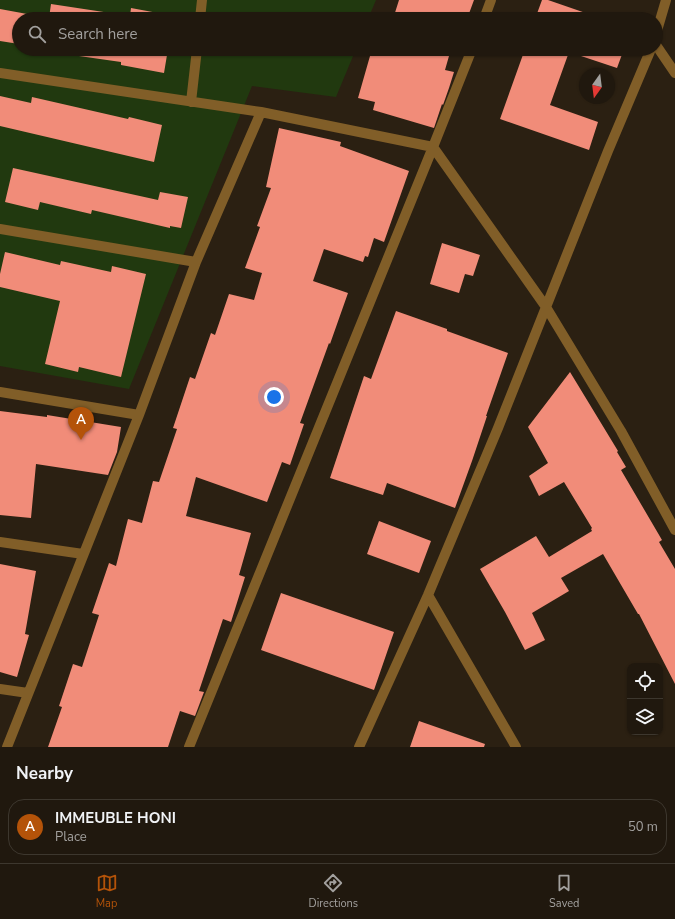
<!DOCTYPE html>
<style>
:root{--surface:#20180e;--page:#282117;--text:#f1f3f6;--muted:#a2a09e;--line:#3d372e;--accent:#b45309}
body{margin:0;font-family:"Nunito Sans",sans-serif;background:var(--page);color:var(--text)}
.controls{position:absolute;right:12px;bottom:12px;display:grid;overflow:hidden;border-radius:8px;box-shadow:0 1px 3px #0004}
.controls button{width:36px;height:36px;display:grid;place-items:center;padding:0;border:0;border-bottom:1px solid var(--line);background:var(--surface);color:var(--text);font:20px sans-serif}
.compass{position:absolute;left:579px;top:68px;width:36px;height:36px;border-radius:50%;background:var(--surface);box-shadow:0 1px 3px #0004;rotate:194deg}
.you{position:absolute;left:274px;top:397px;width:14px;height:14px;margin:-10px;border:3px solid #fff;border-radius:50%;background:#1a73e8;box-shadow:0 0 0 6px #1a73e833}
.badge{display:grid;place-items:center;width:26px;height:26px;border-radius:50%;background:var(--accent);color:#fff;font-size:13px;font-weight:700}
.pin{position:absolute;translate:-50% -33px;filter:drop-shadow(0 1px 2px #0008)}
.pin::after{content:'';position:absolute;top:21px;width:14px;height:12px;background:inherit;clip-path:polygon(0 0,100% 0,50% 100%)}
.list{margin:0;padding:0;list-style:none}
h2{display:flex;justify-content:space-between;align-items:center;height:52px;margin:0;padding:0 16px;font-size:17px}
h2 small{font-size:13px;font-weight:400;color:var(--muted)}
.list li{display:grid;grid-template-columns:26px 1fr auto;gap:12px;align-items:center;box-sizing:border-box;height:56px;margin:0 8px 8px;padding:0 8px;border:1px solid var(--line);border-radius:16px}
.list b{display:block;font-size:15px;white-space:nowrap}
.list p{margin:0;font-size:13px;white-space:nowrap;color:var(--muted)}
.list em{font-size:13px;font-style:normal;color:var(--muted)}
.icon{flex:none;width:22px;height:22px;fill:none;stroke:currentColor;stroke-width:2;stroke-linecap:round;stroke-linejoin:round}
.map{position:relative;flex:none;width:675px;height:747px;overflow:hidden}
.search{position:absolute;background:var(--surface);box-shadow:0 1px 3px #0004;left:12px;right:12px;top:12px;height:44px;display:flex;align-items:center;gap:10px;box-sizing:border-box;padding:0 14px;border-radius:22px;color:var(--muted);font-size:15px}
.sheet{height:116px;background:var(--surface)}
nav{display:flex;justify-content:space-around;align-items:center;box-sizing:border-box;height:56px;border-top:1px solid var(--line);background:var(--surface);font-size:11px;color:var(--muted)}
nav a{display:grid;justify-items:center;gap:2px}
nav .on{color:var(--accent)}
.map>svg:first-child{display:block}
</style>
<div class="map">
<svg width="675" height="747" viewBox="0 0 675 747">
<rect width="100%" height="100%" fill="#2b2012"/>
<path fill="#21390f" d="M 0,0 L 376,0 L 368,19 L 19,19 L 19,49 L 356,49 L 336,97 L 252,86 L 129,389 L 0,366 Z"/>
<path fill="#f18c79" d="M 399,0 L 474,0 L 467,19 L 393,19 Z
M 542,0 L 548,0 L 603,19 L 535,19 Z
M 51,4 L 130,16 L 131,8 L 174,16 L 173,19 L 19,19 L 19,44 L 0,41 L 0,9 L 49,18 Z
M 45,49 L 168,49 L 164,73 L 121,65 L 121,62 L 44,51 Z
M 372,49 L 451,49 L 445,70 L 454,72 L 449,88 L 443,105 L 442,104 L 434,128 L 373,110 L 375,102 L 358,98 Z
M 525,49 L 624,49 L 617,68 L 569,52 L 550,105 L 598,122 L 589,150 L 500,119 Z
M 0,96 L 31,103 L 32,97 L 128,119 L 129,117 L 162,125 L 154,162 L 0,126 Z
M 279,128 L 341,142 L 340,146 L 409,171 L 384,242 L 374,238 L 368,257 L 365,256 L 363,262 L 324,249 L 313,281 L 348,293 L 330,344 L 329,343 L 300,423 L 304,424 L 290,465 L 282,462 L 267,502 L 196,477 L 186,516 L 251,533 L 239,575 L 245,577 L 231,622 L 223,619 L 199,691 L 204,692 L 195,716 L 180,711 L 168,747 L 48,747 L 62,707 L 59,706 L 73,664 L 82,667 L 99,615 L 92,613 L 109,563 L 116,566 L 128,519 L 142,523 L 153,481 L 159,482 L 177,429 L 173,428 L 190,377 L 195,379 L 211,333 L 215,335 L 229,294 L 254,300 L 262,273 L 245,268 L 260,227 L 257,226 L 271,188 L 266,187 Z
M 13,168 L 158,200 L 160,192 L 188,197 L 181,228 L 170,226 L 170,228 L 92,210 L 91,214 L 40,202 L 38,210 L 5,202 Z
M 442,243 L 480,255 L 473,276 L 465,274 L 459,293 L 430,284 Z
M 5,252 L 60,265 L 61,261 L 111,272 L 112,266 L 146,274 L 121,377 L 79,367 L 78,372 L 45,364 L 60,301 L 0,287 L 0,274 Z
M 396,311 L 447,329 L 447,331 L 508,353 L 486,416 L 487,416 L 472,461 L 455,508 L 387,483 L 383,495 L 330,478 L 364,376 L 371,379 Z
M 570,372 L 618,451 L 617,452 L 626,467 L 621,470 L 662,540 L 659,542 L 675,569 L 675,684 L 639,614 L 638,614 L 603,554 L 561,578 L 569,591 L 532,613 L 545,640 L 525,650 L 505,612 L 480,569 L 536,536 L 549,557 L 592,531 L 591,529 L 592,528 L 564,482 L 539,496 L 529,476 L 548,463 L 528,427 Z
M 0,411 L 47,417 L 47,415 L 121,427 L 117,452 L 108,475 L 36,464 L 31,518 L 0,515 Z
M 379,521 L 431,541 L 419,573 L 367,554 Z
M 0,564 L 36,571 L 25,634 L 29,635 L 17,677 L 0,672 Z
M 281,593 L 394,632 L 374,690 L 261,650 Z
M 419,721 L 485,744 L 484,747 L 410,747 Z"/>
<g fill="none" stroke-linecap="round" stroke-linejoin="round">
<path stroke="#815e28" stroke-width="10" d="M 200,19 L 202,0
M 484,19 L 491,0
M 656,34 L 666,0
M 656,45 L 675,73
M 0,73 L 261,112 L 433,147 L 546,307 L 621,431 L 675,530
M 191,102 L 197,49
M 0,229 L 196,262
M 0,392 L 139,415
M 0,542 L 83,554
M 428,595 L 516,747
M 0,689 L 28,693
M 7,747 L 139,415 L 196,262 L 261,112
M 189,747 L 433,147 L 472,49
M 359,747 L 428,595 L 498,428 L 608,151 L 651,49"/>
</g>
</svg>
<div class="controls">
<button><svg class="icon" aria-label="locate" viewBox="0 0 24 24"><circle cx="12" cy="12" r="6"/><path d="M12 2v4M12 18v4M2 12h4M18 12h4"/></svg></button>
<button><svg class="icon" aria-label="layers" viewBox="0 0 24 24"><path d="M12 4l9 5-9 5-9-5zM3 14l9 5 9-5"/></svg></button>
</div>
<svg class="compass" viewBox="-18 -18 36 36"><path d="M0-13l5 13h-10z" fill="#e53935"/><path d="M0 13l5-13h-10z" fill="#a2a09e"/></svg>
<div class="you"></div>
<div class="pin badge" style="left:81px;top:440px">A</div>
<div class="search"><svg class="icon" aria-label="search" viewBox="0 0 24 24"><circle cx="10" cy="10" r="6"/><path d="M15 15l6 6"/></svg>Search here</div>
</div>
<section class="sheet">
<h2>Nearby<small></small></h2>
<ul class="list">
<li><span class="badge">A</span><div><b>IMMEUBLE HONI</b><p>Place</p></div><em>50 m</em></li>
</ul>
</section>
<nav>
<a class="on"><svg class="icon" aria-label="map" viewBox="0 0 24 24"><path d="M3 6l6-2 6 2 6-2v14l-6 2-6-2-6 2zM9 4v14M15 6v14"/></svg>Map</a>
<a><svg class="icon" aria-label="directions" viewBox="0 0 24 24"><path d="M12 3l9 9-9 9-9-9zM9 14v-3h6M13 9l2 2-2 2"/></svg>Directions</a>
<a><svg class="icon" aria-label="saved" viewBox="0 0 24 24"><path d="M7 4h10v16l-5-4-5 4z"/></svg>Saved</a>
</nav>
